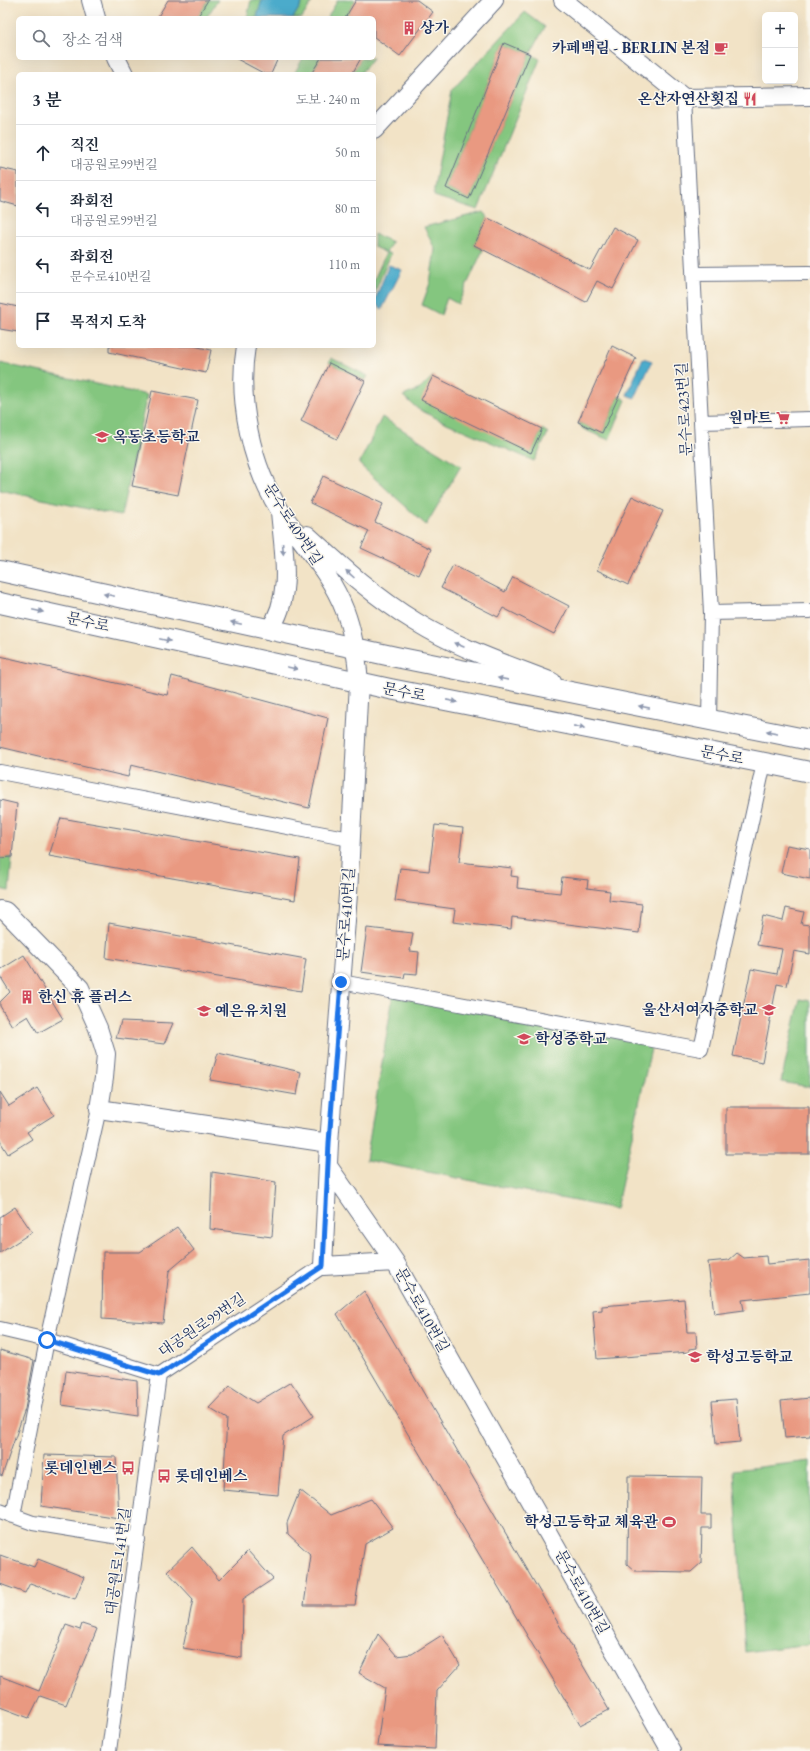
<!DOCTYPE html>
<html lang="ko">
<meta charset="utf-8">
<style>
:root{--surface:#fff;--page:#f2f2f3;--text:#1f2937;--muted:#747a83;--line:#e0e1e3}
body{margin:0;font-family:"EB Garamond","Noto Serif KR",serif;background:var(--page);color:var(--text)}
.controls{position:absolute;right:12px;top:12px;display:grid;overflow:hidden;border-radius:6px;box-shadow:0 4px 16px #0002}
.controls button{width:36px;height:36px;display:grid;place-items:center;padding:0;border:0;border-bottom:1px solid var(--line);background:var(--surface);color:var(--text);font:20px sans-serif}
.stop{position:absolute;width:12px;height:12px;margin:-9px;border:3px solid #1a73e8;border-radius:50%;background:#fff}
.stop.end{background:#1a73e8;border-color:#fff;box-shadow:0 1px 4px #0008}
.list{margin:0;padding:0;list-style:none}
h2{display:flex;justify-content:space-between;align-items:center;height:52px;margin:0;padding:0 16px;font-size:17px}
h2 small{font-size:13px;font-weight:400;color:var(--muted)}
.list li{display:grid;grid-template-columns:26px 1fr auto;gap:12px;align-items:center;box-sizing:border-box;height:56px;padding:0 16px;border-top:1px solid var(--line)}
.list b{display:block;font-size:15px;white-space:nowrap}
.list p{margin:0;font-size:13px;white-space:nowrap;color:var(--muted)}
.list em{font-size:13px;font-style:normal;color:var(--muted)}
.icon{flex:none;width:22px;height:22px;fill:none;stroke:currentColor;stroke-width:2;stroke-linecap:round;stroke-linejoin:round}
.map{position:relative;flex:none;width:810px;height:1751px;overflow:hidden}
.search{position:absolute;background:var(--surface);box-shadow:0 4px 16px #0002;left:16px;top:16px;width:360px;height:44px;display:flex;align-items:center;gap:10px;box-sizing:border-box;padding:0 14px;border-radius:6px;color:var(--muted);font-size:15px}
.panel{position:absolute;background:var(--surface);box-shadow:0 4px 16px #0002;left:16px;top:72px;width:360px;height:276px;border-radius:6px}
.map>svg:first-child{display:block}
</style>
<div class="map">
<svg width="810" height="1751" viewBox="0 0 810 1751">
<rect width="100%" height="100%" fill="#fbf7ec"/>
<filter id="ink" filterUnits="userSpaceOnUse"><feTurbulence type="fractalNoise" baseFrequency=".025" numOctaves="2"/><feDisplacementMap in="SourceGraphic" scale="8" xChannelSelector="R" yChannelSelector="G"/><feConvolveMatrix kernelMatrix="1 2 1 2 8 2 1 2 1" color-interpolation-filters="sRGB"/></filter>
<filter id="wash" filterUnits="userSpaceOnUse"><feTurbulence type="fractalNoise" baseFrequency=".012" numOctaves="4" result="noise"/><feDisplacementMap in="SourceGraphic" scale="16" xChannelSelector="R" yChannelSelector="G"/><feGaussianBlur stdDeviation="0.9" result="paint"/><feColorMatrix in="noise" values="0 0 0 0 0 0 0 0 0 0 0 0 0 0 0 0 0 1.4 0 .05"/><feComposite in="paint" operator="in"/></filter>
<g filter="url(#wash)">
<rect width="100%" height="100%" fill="#f2e3c6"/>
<path fill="#84c67f" stroke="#507a6e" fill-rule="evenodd" d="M 208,0 L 218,0 L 206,18 L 197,18 Z
M 251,0 L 262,0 L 257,17 L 258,18 L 247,18 Z
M 304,0 L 313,0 L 302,18 L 293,18 Z
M 338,0 L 356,0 L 345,18 L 327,18 Z
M 525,12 L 545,27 L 530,54 L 540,59 L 478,210 L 434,196 L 434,188 L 452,90 ZM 504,43 L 530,54 L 469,199 L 446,188 Z
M 303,58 L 321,58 L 311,74 L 294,74 Z
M 361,58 L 373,58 L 360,74 L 352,74 Z
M 483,212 L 488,218 L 474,245 L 483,250 L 458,304 L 447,298 L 441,315 L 422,305 L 430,283 L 435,249 L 424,227 Z
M 374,234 L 392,242 L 386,252 L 391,254 L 374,294 L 374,280 L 386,253 L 374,247 Z
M 331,358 L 368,376 L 365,381 L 329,363 Z
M 0,363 L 147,395 L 121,516 L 0,490 Z
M 433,376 L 531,452 L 542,429 L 548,433 L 534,461 L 440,420 L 418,409 L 403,396 L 420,389 Z
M 619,396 L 626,400 L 609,440 L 583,429 L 578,422 L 602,433 Z
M 382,417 L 461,466 L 426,525 L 359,464 Z
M 12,857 L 9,891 L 0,889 L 0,858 Z
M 393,996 L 652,1044 L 616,1209 L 366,1160 Z
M 800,999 L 810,1001 L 810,1087 L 781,1082 Z
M 810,1461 L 810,1644 L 745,1652 L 734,1470 Z"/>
<path fill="#4cabcb" stroke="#346d94" d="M 262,0 L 304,0 L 293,18 L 258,18 L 257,17 Z
M 389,265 L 402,270 L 382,309 L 374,302 Z
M 643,358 L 652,361 L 635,398 L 627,395 Z"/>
<g id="blocks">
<path fill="#e99981" d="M 168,0 L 208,0 L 197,18 L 157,18 Z
M 356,0 L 417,0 L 433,12 L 400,56 L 374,37 L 374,18 L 345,18 Z
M 504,43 L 530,54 L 469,199 L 446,188 Z
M 235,58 L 278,58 L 271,74 L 265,74 Z
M 321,58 L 361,58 L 352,74 L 311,74 Z
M 0,168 L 18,172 L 18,206 L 0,201 Z
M 488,218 L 590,270 L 613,227 L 638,240 L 613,289 L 597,281 L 586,302 L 474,245 Z
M 0,303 L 18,307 L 18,332 L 0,329 Z
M 109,346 L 194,346 L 211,350 L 206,373 L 109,352 Z
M 612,346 L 636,358 L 602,433 L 578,422 Z
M 329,363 L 365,381 L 337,439 L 301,421 Z
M 433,376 L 542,429 L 531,453 L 421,400 Z
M 152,391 L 198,400 L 178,495 L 132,486 Z
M 323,476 L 383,504 L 375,522 L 431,549 L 419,575 L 361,548 L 369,531 L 310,503 Z
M 632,496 L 663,511 L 628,585 L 597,570 Z
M 453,565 L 505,592 L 513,577 L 569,606 L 554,634 L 503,608 L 498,617 L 441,588 Z
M 0,656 L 167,695 L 172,676 L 328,718 L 309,808 L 131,765 L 128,777 L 0,747 Z
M 0,800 L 17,804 L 12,857 L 0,858 Z
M 61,818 L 300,859 L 295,900 L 49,856 Z
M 435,825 L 463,828 L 459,862 L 512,868 L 511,876 L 518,877 L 517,888 L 560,893 L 562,877 L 588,880 L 587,888 L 610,891 L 609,900 L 642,904 L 639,933 L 512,917 L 511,929 L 453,922 L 455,909 L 395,901 L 400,868 L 429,871 Z
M 787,845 L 810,849 L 810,879 L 781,873 Z
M 786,908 L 804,912 L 801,924 L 810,925 L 810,954 L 794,951 L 787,986 L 777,984 L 762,1062 L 733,1056 L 751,969 L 777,974 L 782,949 L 757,945 L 763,916 L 783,921 Z
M 109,923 L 306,959 L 301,991 L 106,958 Z
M 367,928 L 413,933 L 410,951 L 419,952 L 417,974 L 405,973 L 404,978 L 361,972 Z
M 24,955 L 63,1019 L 38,1033 L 28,1016 L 12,1026 L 0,1006 L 0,1002 L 10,992 L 0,976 L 0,970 Z
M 121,1021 L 173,1023 L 164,1044 L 116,1038 Z
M 218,1053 L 301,1072 L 297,1095 L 210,1080 Z
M 37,1088 L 54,1115 L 27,1132 L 32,1139 L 8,1154 L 0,1141 L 0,1092 L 9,1106 Z
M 726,1107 L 809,1107 L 809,1154 L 726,1154 Z
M 212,1172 L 276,1182 L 272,1237 L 210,1229 Z
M 15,1207 L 32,1232 L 0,1253 L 0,1217 Z
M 177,1227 L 194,1250 L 169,1271 L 163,1323 L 102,1319 L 103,1252 L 140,1252 Z
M 737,1253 L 744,1258 L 766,1256 L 767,1264 L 810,1260 L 810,1293 L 742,1300 L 744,1310 L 714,1314 L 708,1262 L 729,1260 Z
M 364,1291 L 609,1710 L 580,1725 L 337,1314 Z
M 684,1299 L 687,1332 L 696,1332 L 697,1348 L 689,1349 L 689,1352 L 597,1359 L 593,1311 L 602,1310 L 602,1306 Z
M 0,1350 L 34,1360 L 25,1409 L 2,1476 L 0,1475 Z
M 66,1371 L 137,1381 L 138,1416 L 62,1405 Z
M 291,1382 L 314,1416 L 283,1436 L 278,1495 L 223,1490 L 227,1419 L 209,1408 L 230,1386 L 256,1403 Z
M 810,1398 L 810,1436 L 785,1438 L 781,1401 Z
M 736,1399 L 740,1442 L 716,1444 L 712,1401 Z
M 44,1455 L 116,1457 L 119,1518 L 41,1506 Z
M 628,1476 L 702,1477 L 701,1515 L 711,1515 L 711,1528 L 702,1528 L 701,1563 L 691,1572 L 635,1571 L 627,1564 Z
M 300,1490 L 331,1515 L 371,1499 L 393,1528 L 365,1544 L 355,1605 L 304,1605 L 311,1555 L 288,1534 L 287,1523 Z
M 192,1547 L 219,1580 L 248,1551 L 273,1579 L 243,1599 L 242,1658 L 183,1648 L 193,1599 L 167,1571 Z
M 0,1555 L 34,1567 L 38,1559 L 84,1577 L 75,1599 L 30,1583 L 25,1593 L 0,1584 Z
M 82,1624 L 97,1629 L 66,1705 L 40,1696 L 29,1718 L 0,1707 L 0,1676 L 39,1691 L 66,1625 L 80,1630 Z
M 378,1634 L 397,1656 L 412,1654 L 442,1635 L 460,1665 L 437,1691 L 435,1749 L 377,1746 L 385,1688 L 359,1673 Z"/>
</g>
</g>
<g filter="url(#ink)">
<use href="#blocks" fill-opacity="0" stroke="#666e82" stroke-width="1"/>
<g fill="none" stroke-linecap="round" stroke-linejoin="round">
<g stroke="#666e82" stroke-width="16">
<path id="minor" d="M 684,98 L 711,613 L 709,720
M 693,274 L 810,273
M 701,422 L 810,419
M 711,613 L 810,611
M 0,772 L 350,839
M 341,982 L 701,1049 L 764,763
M 0,1329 L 47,1340 L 159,1375 L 323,1266
M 0,1511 L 33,1523 L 138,1540
M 13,1516 L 47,1340 L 99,1109
M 109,1751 L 159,1375"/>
</g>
<g stroke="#666e82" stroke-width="20">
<path id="tertiary" d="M 91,0 L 96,18
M 563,0 L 684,98 L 810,96
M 116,58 L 124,74
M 374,130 L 494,0
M 246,346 C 237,399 251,467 281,512 C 303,544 331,574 345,611 C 354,635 357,658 359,682 L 348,894 L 329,1143 L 323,1266 L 395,1262 L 671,1751
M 307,535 C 342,567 376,598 416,622 C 458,648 506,664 552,682
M 269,630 C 294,596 283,550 280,511
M 0,910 L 5,911 L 80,988 L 98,1028 L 106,1054 L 104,1078 L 99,1109 L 329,1143
M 328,1166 L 395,1262"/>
</g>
<g stroke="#666e82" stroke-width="22">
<path id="secondary" d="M 0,571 L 396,657 L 810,740
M 0,603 L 390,689 L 810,772"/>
</g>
<use href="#minor" stroke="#fff" stroke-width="14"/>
<use href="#tertiary" stroke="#fff" stroke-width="18"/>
<use href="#secondary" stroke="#fff" stroke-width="20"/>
</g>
<defs><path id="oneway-solid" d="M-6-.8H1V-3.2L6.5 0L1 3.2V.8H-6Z"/></defs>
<g fill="#8d97ae">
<use href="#oneway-solid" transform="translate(283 549) rotate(86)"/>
<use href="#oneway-solid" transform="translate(350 574) rotate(-138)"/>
<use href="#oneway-solid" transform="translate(109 595) rotate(-168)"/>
<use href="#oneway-solid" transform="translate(38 611) rotate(12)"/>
<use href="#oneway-solid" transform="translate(236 623) rotate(-168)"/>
<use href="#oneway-solid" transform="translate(165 640) rotate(12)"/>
<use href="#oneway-solid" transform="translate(459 645) rotate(-157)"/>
<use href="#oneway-solid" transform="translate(292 668) rotate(12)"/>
<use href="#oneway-solid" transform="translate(503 679) rotate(-169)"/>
<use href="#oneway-solid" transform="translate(452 701) rotate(11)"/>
<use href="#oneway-solid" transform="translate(644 707) rotate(-169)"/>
<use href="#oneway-solid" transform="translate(579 727) rotate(11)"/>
<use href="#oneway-solid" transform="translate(772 732) rotate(-169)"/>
</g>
</g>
<g fill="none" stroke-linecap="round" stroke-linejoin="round" filter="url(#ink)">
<path stroke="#1a73e8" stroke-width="5" d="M 47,1340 L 159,1375 L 323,1266 L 329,1143 L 341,982"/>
</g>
<defs>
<g id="building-bare" transform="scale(1.08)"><path d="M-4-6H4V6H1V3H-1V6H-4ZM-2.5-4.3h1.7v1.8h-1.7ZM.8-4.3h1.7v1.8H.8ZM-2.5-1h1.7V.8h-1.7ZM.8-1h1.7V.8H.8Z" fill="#d1495b" stroke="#fbf7ec" stroke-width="2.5" paint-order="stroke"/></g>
<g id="cafe-bare" transform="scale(1.08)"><path d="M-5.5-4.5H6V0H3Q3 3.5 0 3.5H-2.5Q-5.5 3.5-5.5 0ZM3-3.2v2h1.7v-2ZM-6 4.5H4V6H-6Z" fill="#d1495b" stroke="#fbf7ec" stroke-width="2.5" paint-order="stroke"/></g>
<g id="restaurant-bare" transform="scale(1.08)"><path d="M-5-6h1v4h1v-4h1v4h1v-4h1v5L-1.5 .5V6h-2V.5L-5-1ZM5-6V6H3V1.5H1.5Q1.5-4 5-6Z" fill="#d1495b" stroke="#fbf7ec" stroke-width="2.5" paint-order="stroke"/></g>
<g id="supermarket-bare" transform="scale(1.08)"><path d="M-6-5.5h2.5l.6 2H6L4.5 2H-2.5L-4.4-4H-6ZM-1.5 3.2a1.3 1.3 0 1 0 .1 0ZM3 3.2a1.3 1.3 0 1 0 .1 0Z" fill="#d1495b" stroke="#fbf7ec" stroke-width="2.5" paint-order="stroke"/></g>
<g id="school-bare" transform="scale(1.08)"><path d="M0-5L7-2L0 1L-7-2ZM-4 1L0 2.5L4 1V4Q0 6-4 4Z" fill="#d1495b" stroke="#fbf7ec" stroke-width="2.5" paint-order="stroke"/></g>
<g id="bus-bare" transform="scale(1.08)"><path d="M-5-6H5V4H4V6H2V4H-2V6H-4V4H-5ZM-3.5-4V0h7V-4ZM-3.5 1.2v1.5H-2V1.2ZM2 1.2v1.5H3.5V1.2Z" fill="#d1495b" stroke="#fbf7ec" stroke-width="2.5" paint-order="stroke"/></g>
<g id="stadium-bare" transform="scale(1.08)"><path d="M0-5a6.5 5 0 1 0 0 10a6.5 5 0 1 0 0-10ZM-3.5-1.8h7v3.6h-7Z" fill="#d1495b" stroke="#fbf7ec" stroke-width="2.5" paint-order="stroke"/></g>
</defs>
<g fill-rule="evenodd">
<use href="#building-bare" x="409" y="28"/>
<use href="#cafe-bare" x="721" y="48"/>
<use href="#restaurant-bare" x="750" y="99"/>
<use href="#supermarket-bare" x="783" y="418"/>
<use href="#school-bare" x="102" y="437"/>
<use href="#building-bare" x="27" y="997"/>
<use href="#school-bare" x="769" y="1010"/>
<use href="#school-bare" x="204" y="1011"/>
<use href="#school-bare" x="524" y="1039"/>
<use href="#school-bare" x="695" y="1357"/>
<use href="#bus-bare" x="128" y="1468"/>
<use href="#bus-bare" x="164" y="1476"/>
<use href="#stadium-bare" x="669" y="1522"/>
</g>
<g text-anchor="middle" stroke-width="3" stroke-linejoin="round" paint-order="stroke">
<g font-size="15" font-weight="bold" fill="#1b2f5e" stroke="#fbf7ec" text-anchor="start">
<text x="420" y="33">상가</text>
<text x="710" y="53" text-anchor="end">카페백림 - BERLIN 본점</text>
<text x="739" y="104" text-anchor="end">온산자연산횟집</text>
<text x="772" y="423" text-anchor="end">원마트</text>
<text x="113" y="442">옥동초등학교</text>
<text x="38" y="1002">한신 휴 플러스</text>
<text x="758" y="1015" text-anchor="end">울산서여자중학교</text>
<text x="215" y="1016">예은유치원</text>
<text x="535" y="1044">학성중학교</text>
<text x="706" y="1362">학성고등학교</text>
<text x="117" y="1473" text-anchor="end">롯데인벤스</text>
<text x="175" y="1481">롯데인베스</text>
<text x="658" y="1527" text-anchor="end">학성고등학교 체육관</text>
</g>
<g font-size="15" fill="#1b2f5e" stroke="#fbf7ec">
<text transform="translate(684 409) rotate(-93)" y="5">문수로423번길</text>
<text transform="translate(293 524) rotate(57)" y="5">문수로409번길</text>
<text transform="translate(88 622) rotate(12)" y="5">문수로</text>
<text transform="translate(404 692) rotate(11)" y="5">문수로</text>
<text transform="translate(722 755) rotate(11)" y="5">문수로</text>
<text transform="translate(346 914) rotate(-86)" y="5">문수로410번길</text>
<text transform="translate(422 1310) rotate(61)" y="5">문수로410번길</text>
<text transform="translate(202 1325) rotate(-34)" y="5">대공원로99번길</text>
<text transform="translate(118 1561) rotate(-82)" y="5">대공원로141번길</text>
<text transform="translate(582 1592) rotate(61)" y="5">문수로410번길</text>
</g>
</g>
</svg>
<div class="controls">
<button>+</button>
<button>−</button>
</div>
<div class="stop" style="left:47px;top:1340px"></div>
<div class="stop end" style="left:341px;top:982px"></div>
<div class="search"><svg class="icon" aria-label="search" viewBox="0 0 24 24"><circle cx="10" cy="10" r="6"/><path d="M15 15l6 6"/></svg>장소 검색</div>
<section class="panel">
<h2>3 분<small>도보 · 240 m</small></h2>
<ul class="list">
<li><svg class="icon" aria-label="ahead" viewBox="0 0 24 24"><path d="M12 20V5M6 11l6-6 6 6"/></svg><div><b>직진</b><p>대공원로99번길</p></div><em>50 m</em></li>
<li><svg class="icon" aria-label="left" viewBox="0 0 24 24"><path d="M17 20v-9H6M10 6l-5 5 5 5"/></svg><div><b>좌회전</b><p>대공원로99번길</p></div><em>80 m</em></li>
<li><svg class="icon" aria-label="left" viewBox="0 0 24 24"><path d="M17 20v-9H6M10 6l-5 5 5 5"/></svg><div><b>좌회전</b><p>문수로410번길</p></div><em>110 m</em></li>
<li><svg class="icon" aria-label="arrive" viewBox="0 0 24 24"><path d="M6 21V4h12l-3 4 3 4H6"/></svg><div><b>목적지 도착</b></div></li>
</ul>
</section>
</div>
